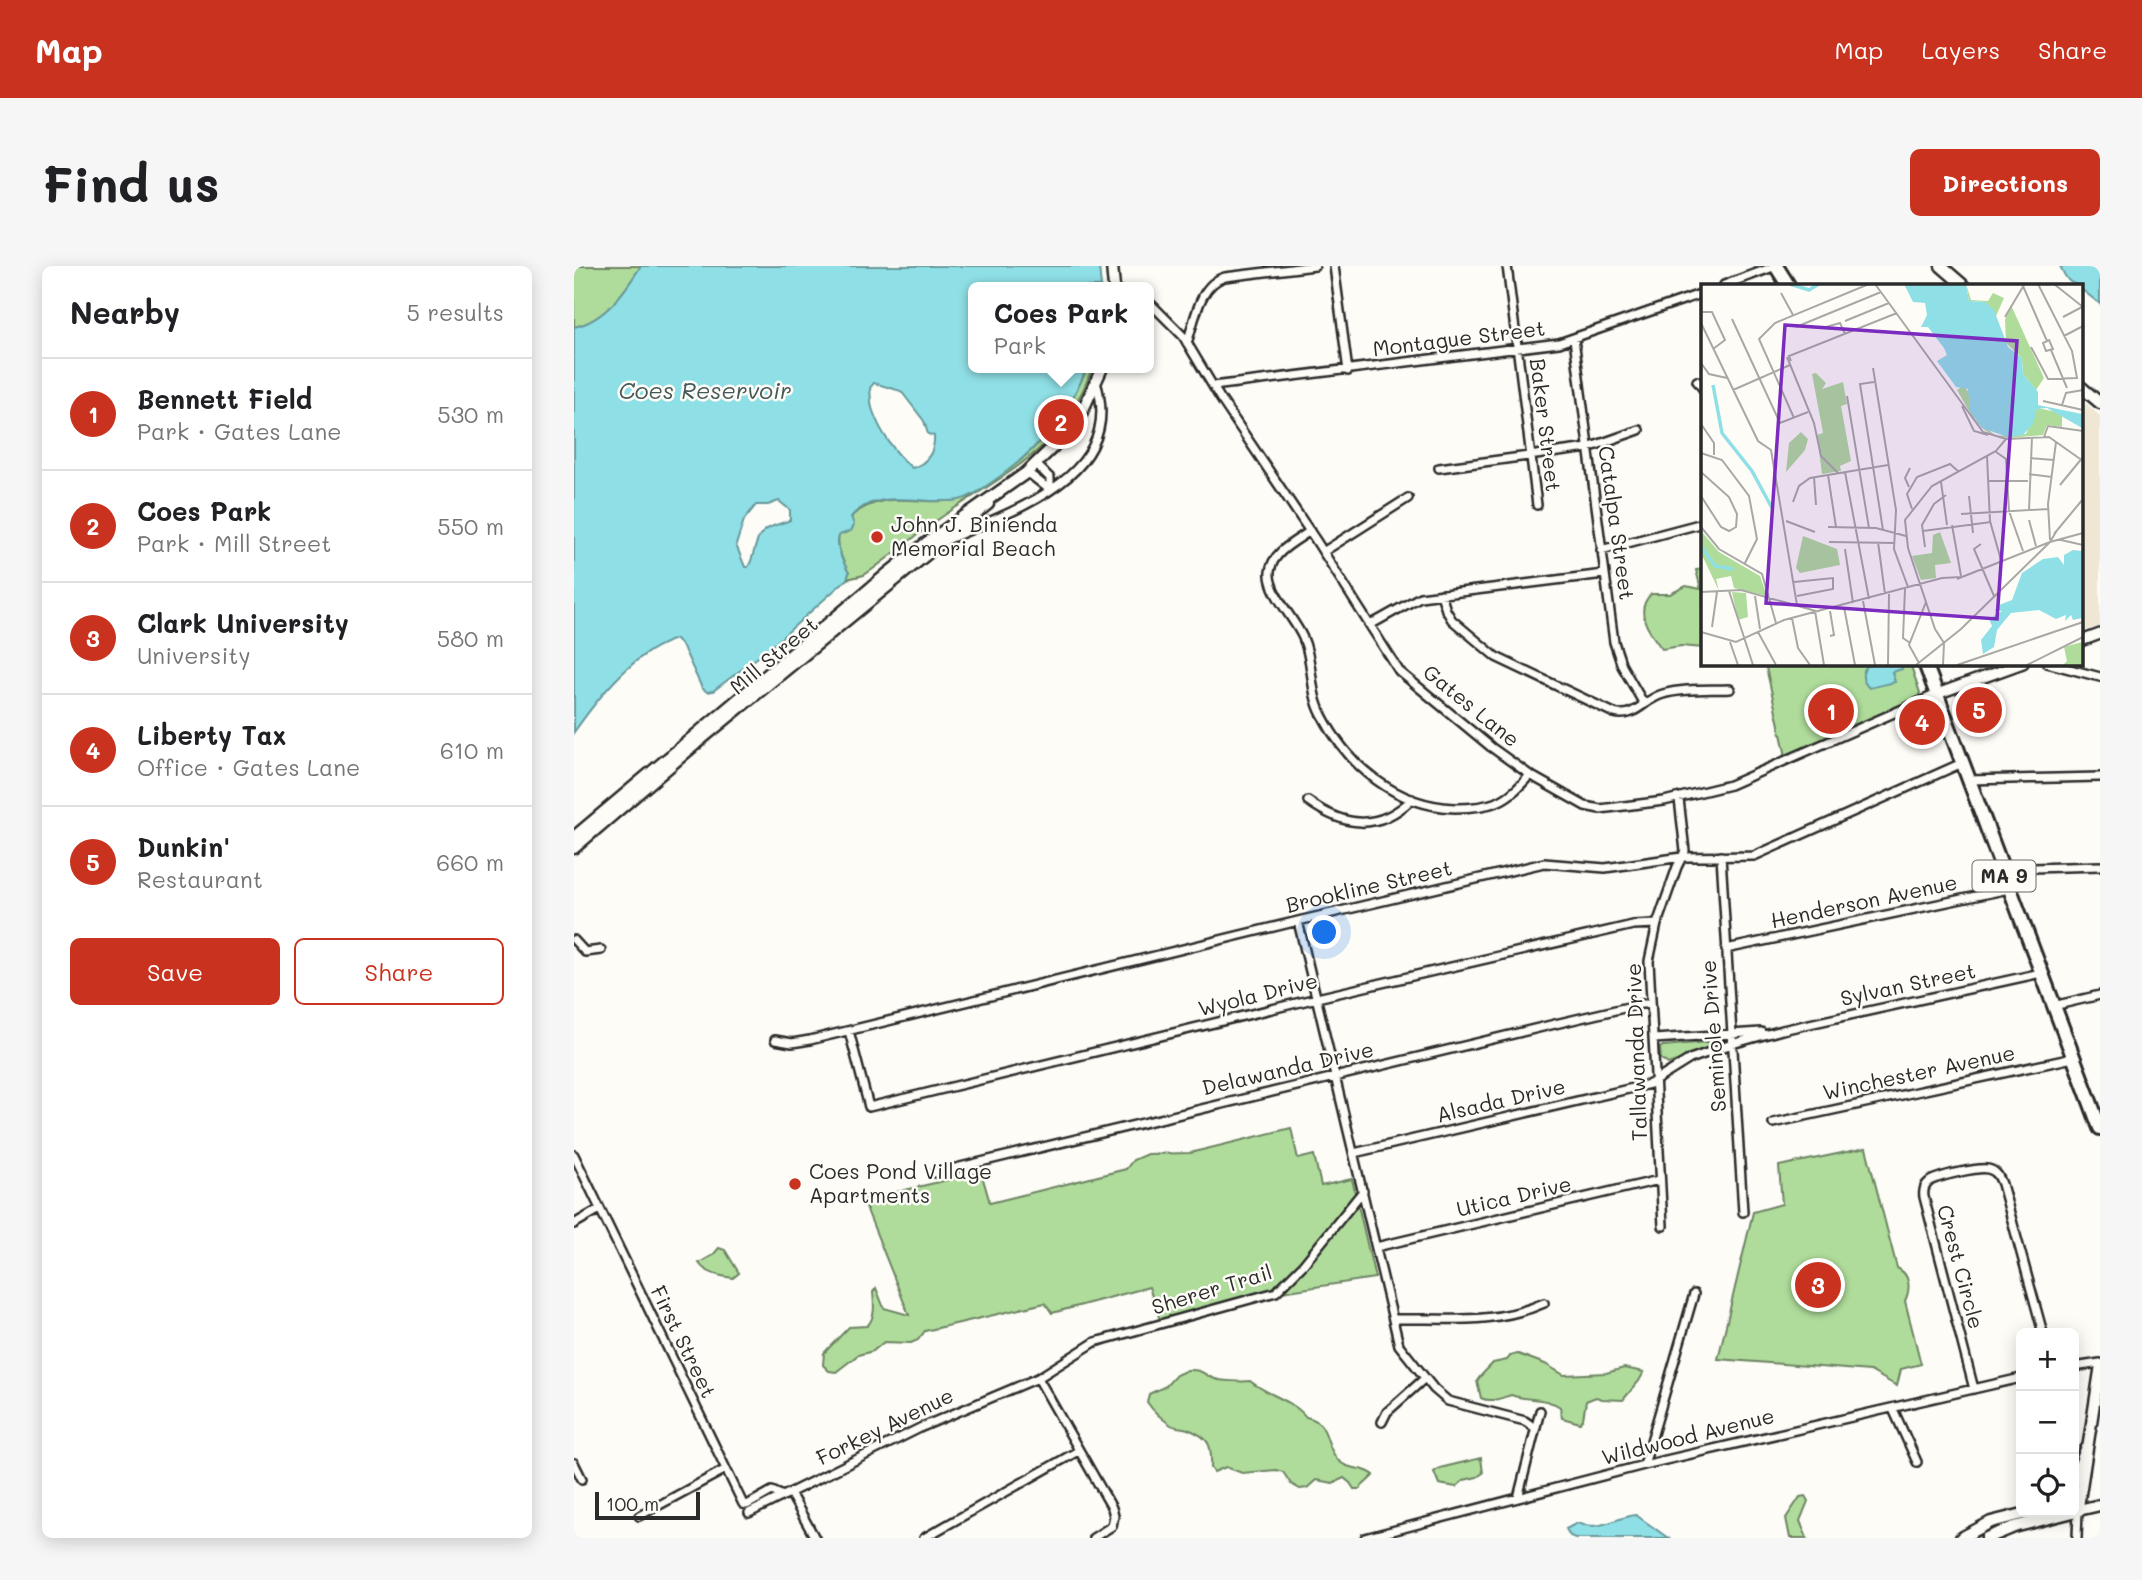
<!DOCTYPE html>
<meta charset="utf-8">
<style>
:root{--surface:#fff;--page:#f6f6f6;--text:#202124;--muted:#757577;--line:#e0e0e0;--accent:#c8321e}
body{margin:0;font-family:Mali,sans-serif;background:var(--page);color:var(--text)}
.controls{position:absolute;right:21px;bottom:21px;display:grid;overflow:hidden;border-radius:10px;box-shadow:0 4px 18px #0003}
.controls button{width:63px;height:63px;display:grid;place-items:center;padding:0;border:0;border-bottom:2px solid var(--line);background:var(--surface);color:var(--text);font:35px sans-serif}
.scale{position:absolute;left:21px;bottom:18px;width:105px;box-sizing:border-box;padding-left:7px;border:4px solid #2b2b2b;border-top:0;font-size:19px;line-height:24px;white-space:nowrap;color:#2b2b2b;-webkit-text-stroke:5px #fdfcf7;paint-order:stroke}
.you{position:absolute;left:751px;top:667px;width:24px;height:24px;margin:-18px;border:5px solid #fff;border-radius:50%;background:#1a73e8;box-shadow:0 0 0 10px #1a73e833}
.badge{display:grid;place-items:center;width:46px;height:46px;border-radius:50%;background:var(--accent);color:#fff;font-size:23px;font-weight:700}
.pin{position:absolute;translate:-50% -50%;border:4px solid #fff;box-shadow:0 2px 7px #0006}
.popup{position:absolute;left:394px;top:16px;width:186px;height:91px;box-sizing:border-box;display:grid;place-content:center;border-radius:10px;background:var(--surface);filter:drop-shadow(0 2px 5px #0005);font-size:23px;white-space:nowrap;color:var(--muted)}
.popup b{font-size:26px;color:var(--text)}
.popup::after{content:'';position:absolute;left:50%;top:100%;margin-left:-14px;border:14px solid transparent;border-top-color:var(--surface)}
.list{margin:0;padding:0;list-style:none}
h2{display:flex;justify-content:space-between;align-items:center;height:91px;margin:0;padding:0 28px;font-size:30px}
h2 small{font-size:23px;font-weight:400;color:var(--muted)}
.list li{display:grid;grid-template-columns:46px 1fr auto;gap:21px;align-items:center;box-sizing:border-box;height:112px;padding:0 28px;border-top:2px solid var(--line)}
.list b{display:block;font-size:26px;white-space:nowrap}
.list p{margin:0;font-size:23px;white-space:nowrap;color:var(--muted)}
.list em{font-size:23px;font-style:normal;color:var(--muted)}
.actions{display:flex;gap:14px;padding:21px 28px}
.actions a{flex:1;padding:16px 0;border:2px solid var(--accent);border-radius:10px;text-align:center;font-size:24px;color:var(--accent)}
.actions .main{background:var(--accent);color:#fff}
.icon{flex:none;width:38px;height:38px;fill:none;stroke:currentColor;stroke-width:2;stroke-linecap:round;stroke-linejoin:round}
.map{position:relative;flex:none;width:1526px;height:1272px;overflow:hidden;border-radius:10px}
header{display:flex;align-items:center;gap:42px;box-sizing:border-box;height:98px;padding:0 35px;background:var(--accent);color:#fff}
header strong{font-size:33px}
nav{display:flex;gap:38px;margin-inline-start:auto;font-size:24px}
.intro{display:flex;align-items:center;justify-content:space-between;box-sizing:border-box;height:168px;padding:0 42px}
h1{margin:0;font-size:49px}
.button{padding:18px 32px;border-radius:10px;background:var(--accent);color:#fff;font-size:24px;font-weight:700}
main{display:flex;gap:42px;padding:0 42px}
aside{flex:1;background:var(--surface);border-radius:10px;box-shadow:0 4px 18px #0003}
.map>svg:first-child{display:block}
</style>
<header>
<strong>Map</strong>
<nav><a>Map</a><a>Layers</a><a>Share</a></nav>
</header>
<div class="intro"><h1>Find us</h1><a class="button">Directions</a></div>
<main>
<aside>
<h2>Nearby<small>5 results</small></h2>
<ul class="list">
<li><span class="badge">1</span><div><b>Bennett Field</b><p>Park · Gates Lane</p></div><em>530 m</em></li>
<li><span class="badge">2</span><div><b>Coes Park</b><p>Park · Mill Street</p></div><em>550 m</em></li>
<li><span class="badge">3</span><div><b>Clark University</b><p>University</p></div><em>580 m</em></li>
<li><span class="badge">4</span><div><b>Liberty Tax</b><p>Office · Gates Lane</p></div><em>610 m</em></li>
<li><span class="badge">5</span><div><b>Dunkin'</b><p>Restaurant</p></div><em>660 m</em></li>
</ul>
<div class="actions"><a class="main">Save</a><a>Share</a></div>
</aside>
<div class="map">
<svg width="1526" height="1272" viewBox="0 0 1526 1272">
<rect width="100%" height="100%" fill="#fdfcf7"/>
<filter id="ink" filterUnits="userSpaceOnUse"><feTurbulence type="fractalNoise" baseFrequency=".0143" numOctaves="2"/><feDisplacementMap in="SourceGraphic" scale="14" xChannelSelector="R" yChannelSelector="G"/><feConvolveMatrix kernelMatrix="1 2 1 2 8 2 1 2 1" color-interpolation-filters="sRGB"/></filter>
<g filter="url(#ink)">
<path fill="#efe6d4" d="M 1507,133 L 1526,150 L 1526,360 L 1507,366 Z"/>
<path fill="#afdc9b" stroke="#6d8463" stroke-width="2" d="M 0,0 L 67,0 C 51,25 31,55 0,61 Z
M 513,102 L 518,102 C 492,177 443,201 381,242 C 353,260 326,283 299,303 L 290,309 L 273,313 L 275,307 C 269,296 262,281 265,269 L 277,264 C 277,260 276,253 279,249 C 280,247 285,245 288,243 C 320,224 353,241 387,233 C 399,231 409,222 419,215 C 463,186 493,150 513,102 Z
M 1129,303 L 1129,382 L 1107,380 L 1088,383 C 1076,367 1059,346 1077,328 L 1096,328 L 1112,320 L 1127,323 L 1122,304 Z
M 1191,397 L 1336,397 L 1346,427 L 1343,432 L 1212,490 Z
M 1145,775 L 1148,775 L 1146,780 L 1094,798 L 1087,793 L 1086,782 L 1089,780 Z
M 717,862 L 724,893 L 740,889 L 747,920 L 778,913 L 801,1012 L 668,1032 L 586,1054 L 575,1021 L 478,1047 L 471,1037 L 351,1065 L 344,1074 L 337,1077 L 310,1076 L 299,1085 L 284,1089 L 262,1106 L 255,1105 L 249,1099 L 250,1087 L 275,1061 L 293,1060 C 302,1051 300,1038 299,1026 L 302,1022 L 310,1042 L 335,1049 L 289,934 L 407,906 L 416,937 L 552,903 L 559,894 L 573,888 L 616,887 Z
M 1292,882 L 1323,1002 C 1336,1008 1337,1022 1331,1035 L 1347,1098 L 1327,1103 L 1323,1120 L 1296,1105 L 1144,1093 L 1179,946 L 1208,938 L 1205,900 Z
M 145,982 L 151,984 L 165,1007 L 159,1012 C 147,1010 132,1008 125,997 L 139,989 Z
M 944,1088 L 971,1098 L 990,1109 L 1032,1107 L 1050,1102 L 1070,1106 L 1065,1115 L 1049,1134 L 1028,1133 L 1022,1131 L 1012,1135 L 1009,1153 L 1006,1157 L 988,1152 L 986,1141 C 972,1131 953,1135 937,1129 C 927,1132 917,1137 907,1132 L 903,1115 C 907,1108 913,1104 919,1097 L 933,1094 L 937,1089 Z
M 613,1104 C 629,1103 628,1108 641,1113 C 645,1115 671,1116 676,1115 C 693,1129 719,1134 732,1151 C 757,1156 749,1178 764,1194 C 774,1205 790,1200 800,1209 L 785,1223 L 780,1223 L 776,1217 L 770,1212 L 759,1217 L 742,1214 L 733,1222 L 726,1223 L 717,1218 L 709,1206 L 702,1204 L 668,1207 L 652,1201 L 640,1206 L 637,1202 C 638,1179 636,1172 614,1163 C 608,1161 602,1162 597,1159 C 588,1153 579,1145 573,1136 L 575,1128 L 592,1120 L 602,1109 Z
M 907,1192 L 909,1207 L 903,1211 L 890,1214 L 882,1221 L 865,1218 L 860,1206 L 866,1202 Z
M 1231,1230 L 1234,1235 L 1226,1255 L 1233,1272 L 1216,1272 L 1212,1252 L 1226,1231 Z"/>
<path fill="#8fe0e6" stroke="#67989b" stroke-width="2" fill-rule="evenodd" d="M 67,0 L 525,0 L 527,21 L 400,21 L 400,102 L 513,102 C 493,150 462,186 418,216 C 408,223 398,231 385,234 C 352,240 302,220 277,251 L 280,259 L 277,265 L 265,269 C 261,281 269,296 275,307 L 273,313 L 196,382 L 139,425 L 133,426 L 128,422 L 109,381 L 102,373 C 60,385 24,432 0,466 L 0,61 C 31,55 51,25 67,0 ZM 300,117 L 327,125 L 350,155 L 354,168 L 360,170 C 361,185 353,198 338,202 C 322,188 306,166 299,145 C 296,138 297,129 296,122 ZM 205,235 L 216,244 L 216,254 C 210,257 202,258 195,262 C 179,270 182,289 174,301 L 171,301 L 162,279 L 170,254 L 182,239 L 194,239 Z
M 1486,0 L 1526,0 L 1526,38 L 1507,23 L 1507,19 C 1494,19 1491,10 1486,0 Z
M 1302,397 L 1327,397 L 1328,403 L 1318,406 L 1321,416 L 1295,422 C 1288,415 1286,408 1293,400 Z
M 1062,1249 L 1094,1272 L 1001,1272 L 996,1270 L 992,1263 L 1003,1257 C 1025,1266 1042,1251 1062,1249 Z"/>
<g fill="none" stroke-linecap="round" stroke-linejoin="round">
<g stroke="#2b2b2b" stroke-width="12">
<path id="minor" d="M 760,0 L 774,105
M 933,0 L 963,239
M 1150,19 L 1202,0
M 574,35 L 609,70 L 646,132 L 741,273 L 825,405 L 917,481 L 956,509 L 1011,540 L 1026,543 L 1090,535 L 1156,519 L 1363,428
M 1000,73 L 1040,376 L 1048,400 L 1070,438
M 613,77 C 621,54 625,18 651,11 L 741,0
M 1123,115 L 1129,123
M 639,120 L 985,77 L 1129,27
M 865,202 L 1014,182 L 1065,164
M 453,206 L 476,224 L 476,212 L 462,198
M 736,265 C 722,275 698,286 696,306 C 694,326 721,353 729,372 C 740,396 735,425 748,449 C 774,500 822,540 881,542 C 895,542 910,541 923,536 C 936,531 947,519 956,509
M 375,273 C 440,244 552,210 522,116
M 1027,284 L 1129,257
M 749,286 L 834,232
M 867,328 L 872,344 L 878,354 L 922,391 L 1040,447 C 1061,453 1070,433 1089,428 C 1110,422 1135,424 1156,423
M 796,359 L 846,331 L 1030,308
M 1473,397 L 1526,411
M 1394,514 L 1526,511
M 734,535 C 770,561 804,566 838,533
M 1147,590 L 1169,946
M 1427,603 L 1526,600
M 724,655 L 825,1079 L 860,1123 L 874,1135 L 951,1155 L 961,1162
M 0,674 L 11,686 L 27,684
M 1152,683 L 1435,623
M 1479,740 L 1526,729
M 275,765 L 295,841 L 743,732 L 1059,659 L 1083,658
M 1080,773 L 1187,766
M 201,774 L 218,777 L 236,774 L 724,655 L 970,597 L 1031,602 L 1108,591 L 1180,590 L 1388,497
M 1199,857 L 1499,792
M 780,887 L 1076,818 L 1116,793 L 1158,778 L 1208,764 L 1467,707
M 0,889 L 169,1238 L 173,1239 L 198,1225 L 209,1230
M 361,907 L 981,758 L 1067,738 L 1077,738
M 0,958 L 26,943
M 1089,960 L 1075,695 L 1083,658 L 1103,601 L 1111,585 L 1105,533
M 802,981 L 1085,914
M 819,1053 C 870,1052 922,1059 970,1037
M 1500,1101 L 1526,1097
M 464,1112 L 538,1242 L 540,1250 L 538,1260 L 519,1272
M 1400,1123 L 1350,931 C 1349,925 1350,920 1355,916 C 1362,910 1405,901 1414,903 C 1423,905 1425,911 1428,918 L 1469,1067
M 1319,1143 L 1343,1196
M 808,1156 L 813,1146 L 851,1112
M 0,1197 L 8,1213
M 1070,1199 L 1120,1028
M 216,1227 L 241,1272
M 944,1232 L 966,1145
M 175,1247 L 348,1161 L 464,1112 L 521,1076 L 702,1026 L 729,999 L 789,925
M 65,1250 L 152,1203
M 350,1272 L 504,1185
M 791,1272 L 1070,1199 L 1447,1112
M 1503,1272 L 1504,1244"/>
</g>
<g stroke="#2b2b2b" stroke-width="14">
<path id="tertiary" d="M 1507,375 L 1526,368
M 1363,428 L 1449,397
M 1504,1244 L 1526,1102"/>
</g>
<g stroke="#2b2b2b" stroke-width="15">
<path id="secondary" d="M 538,0 L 540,21
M 1367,0 L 1389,19
M 1507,121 L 1526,137
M 0,571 L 312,309 L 355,275 L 452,207 L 479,181 L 507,148 L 528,102
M 0,582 L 131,470 L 414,238
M 1500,1214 L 1512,1183
M 1500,1245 L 1526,1239
M 1387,1272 L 1417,1256 L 1457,1246
M 1413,1272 L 1440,1261 L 1499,1246"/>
</g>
<g stroke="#2b2b2b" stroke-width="18">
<path id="trunk" d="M 1202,0 L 1214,19
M 1351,397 L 1526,862"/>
</g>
<use href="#minor" stroke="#fdfcf7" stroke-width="7"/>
<use href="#tertiary" stroke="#fdfcf7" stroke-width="9"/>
<use href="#secondary" stroke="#fdfcf7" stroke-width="10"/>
<use href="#trunk" stroke="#fdfcf7" stroke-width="12"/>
</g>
</g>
<g fill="#c8321e" stroke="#fdfcf7" stroke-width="2.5">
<circle cx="303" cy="271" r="7"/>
<circle cx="221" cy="918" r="7"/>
</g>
<g text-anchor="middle" stroke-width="5" stroke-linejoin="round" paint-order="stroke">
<rect fill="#fdfcf7" stroke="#6a6a68" stroke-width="2" x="1398.5" y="594.5" width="63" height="31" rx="5"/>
<g font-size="19" font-weight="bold" fill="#2b2b2b">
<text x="1430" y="617">MA 9</text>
</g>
<g font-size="21" fill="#2b2b2b" stroke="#fdfcf7">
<text transform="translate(885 73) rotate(-7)" y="7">Montague Street</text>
<text transform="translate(971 159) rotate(83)" y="7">Baker Street</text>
<text transform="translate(1042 257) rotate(82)" y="7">Catalpa Street</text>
<text transform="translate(200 390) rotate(-40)" y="7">Mill Street</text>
<text transform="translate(897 440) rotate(39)" y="7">Gates Lane</text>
<text transform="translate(795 621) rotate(-13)" y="7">Brookline Street</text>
<text transform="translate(1290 636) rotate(-12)" y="7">Henderson Avenue</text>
<text transform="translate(1334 719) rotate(-12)" y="7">Sylvan Street</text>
<text transform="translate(684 729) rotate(-14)" y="7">Wyola Drive</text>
<text transform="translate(1140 770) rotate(-94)" y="7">Seminole Drive</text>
<text transform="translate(1063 786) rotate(-92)" y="7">Tallawanda Drive</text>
<text transform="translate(714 803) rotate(-13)" y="7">Delawanda Drive</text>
<text transform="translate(1345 807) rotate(-12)" y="7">Winchester Avenue</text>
<text transform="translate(927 835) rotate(-13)" y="7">Alsada Drive</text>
<text transform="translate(940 931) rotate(-13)" y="7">Utica Drive</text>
<text transform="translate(1386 1001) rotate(75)" y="7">Crest Circle</text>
<text transform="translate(638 1024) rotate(-17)" y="7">Sherer Trail</text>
<text transform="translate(109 1076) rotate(64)" y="7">First Street</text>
<text transform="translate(311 1161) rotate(-26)" y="7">Forkey Avenue</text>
<text transform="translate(1114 1171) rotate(-14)" y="7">Wildwood Avenue</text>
</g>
<g font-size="21" fill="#2b2b2b" stroke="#fdfcf7" text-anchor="start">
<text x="317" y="266">John J. Binienda<tspan x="317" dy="24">Memorial Beach</tspan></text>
<text x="235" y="913">Coes Pond Village<tspan x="235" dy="24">Apartments</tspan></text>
</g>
<g font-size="23" font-style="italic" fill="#44585a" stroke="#fdfcf7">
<text x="131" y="133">Coes Reservoir</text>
</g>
</g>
<g transform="translate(1127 18)">
<rect width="382" height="382" fill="#fdfcf7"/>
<path d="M 265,0 L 270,16 L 287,17 L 292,9 L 303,14 L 295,32 L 284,18 L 268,17 ZM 310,21 L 343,94 L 335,106 L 322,90 L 321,74 L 305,59 L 304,36 ZM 115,89 L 125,99 L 121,105 L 142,98 L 146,120 L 140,122 L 150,177 L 139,182 L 140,187 L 121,190 L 116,151 L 122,149 L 111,90 ZM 262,102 L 269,109 L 274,135 L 295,152 L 325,150 L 336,124 L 361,129 L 361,143 L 346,141 L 342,151 L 307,154 L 293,152 L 281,144 L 272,134 L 256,106 ZM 100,148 L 107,155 L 104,166 L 85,188 L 88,159 ZM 0,247 L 18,268 L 59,292 L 66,312 L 33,304 L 30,292 L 15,295 L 18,307 L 0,269 ZM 239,248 L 250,279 L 234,281 L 235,294 L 220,296 L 211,272 L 231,269 L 232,251 ZM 102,252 L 136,265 L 139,281 L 99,289 L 95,284 ZM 31,308 L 45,309 L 47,333 L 37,336 ZM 381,358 L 381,381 L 362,381 L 366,377 L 363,363 Z" fill="#afdc9b"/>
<path d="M 203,0 L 265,0 L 268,17 L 284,18 L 293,26 L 307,63 L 321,74 L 322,90 L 337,108 L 337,121 L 381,130 L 381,144 L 346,124 L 336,125 L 332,140 L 322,151 L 307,153 L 281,144 L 269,127 L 267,105 L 255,103 L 236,77 L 246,71 L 243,64 L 227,43 L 220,43 L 226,31 L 224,19 L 212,18 ZM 372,266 L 381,267 L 381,334 L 372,336 L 370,331 L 364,337 L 365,331 L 355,335 L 338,326 L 310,329 L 296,346 L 293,363 L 282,370 L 280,356 L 291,342 L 288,335 L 301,327 L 294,326 L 298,321 L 311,316 L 321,289 L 342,275 L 357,273 L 363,281 L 363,271 Z" fill="#8fe0e6"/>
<path fill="none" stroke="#8fe0e6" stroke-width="3.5" d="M 89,0 L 108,6 L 118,0M 12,101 L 21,149 L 51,187 L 71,224M 0,262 L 14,282 L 32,285"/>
<path fill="none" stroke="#a9a8a5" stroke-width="2" d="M 174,0 L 282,148 L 305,155 L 348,153 L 382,177M 353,0 L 382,23M 322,2 L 346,57M 80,9 L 92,31M 0,28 L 11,28 L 24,56 L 12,65M 304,33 L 323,1M 362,33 L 381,23M 31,35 L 79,139 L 107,128M 144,37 L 188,19M 0,39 L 57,157 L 70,166 L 96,321M 95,43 L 180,8M 125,43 L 139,39 L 144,50M 363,52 L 382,42M 348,56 L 352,65 L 345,67 L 342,59 ZM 330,63 L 347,95 L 376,94 L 371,67 L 337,0M 350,66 L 366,104M 86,73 L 113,139 L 120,172 L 137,189M 90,77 L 88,72 L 196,29M 0,79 L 8,90 L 26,94M 172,84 L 195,226 L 193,265 L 207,303M 173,98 L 159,100 L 182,246M 32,106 L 89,81M 146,112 L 168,244M 342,117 L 382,126M 361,121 L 365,109 L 382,106M 261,122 L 273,147 L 287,151M 93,134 L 58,55 L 74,39 L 168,0M 0,140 L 13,159 L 13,171M 343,153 L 347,142 L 382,147M 295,168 L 305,175 L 308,227 L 322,267M 0,169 L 21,176 L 48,212 L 56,255 L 44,279M 286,172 L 289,237 L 300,276M 329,174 L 353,176M 0,188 L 28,213 L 36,230 L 35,243 L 28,247 L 20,243 L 0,212M 144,188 L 168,315M 328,190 L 351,193M 127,191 L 135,243M 113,193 L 115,221M 287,197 L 327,197M 240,198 L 246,241M 359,201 L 382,173M 208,203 L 204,194 L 209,184M 268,212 L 272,249M 92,218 L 98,202 L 109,194 L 187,181M 211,225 L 206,210 L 216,193 L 249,180 L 258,188M 328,226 L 331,153M 260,230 L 347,225M 328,236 L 335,262M 85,237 L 114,248M 251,241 L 260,292M 0,243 L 18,265 L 61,290 L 75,339M 127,243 L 175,244 L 205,252M 222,247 L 290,238M 353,250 L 382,215M 349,256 L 347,220 L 355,158M 360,256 L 382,261M 128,258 L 194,259M 177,258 L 184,310M 280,260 L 273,265 L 293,312M 224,263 L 221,241 L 233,220 L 245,211M 144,265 L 152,319M 256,295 L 349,258 L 355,248M 93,298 L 132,294 L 132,305 L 96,312M 204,305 L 202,354 L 209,359M 28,307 L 52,381M 0,308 L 40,306 L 115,327M 54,312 L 59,345M 162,317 L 174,381M 143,323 L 154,381M 114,327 L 123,381M 91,334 L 97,364 L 109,381M 11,343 L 16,308M 0,348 L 35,358 L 83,336 L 241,294 L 260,293M 57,348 L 75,381M 129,352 L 133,351 L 129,327M 29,358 L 37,381M 218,379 L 208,361 L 225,318M 187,381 L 188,310M 215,381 L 260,345 L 349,258 L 382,249M 242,381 L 243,359 L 234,345 L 207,264 L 204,236 L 231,202 L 295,167 L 305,155M 256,381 L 382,338M 326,381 L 382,353"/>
<path fill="#7b2cbf" fill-opacity="0.15" stroke="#7b2cbf" stroke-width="3.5" d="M 84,41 L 316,57 L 296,335 L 65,319 Z"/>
<rect width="382" height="382" fill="none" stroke="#2b2b2b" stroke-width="3.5"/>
</g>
</svg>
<div class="controls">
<button>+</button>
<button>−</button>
<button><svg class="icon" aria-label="locate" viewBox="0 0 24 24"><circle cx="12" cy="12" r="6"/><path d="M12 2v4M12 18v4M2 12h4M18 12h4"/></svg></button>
</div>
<div class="scale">100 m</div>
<div class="you"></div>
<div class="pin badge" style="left:1257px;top:445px">1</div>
<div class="pin badge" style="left:487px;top:156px">2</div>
<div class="popup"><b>Coes Park</b>Park</div>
<div class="pin badge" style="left:1244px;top:1019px">3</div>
<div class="pin badge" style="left:1348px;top:456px">4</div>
<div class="pin badge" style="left:1405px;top:444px">5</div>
</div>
</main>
